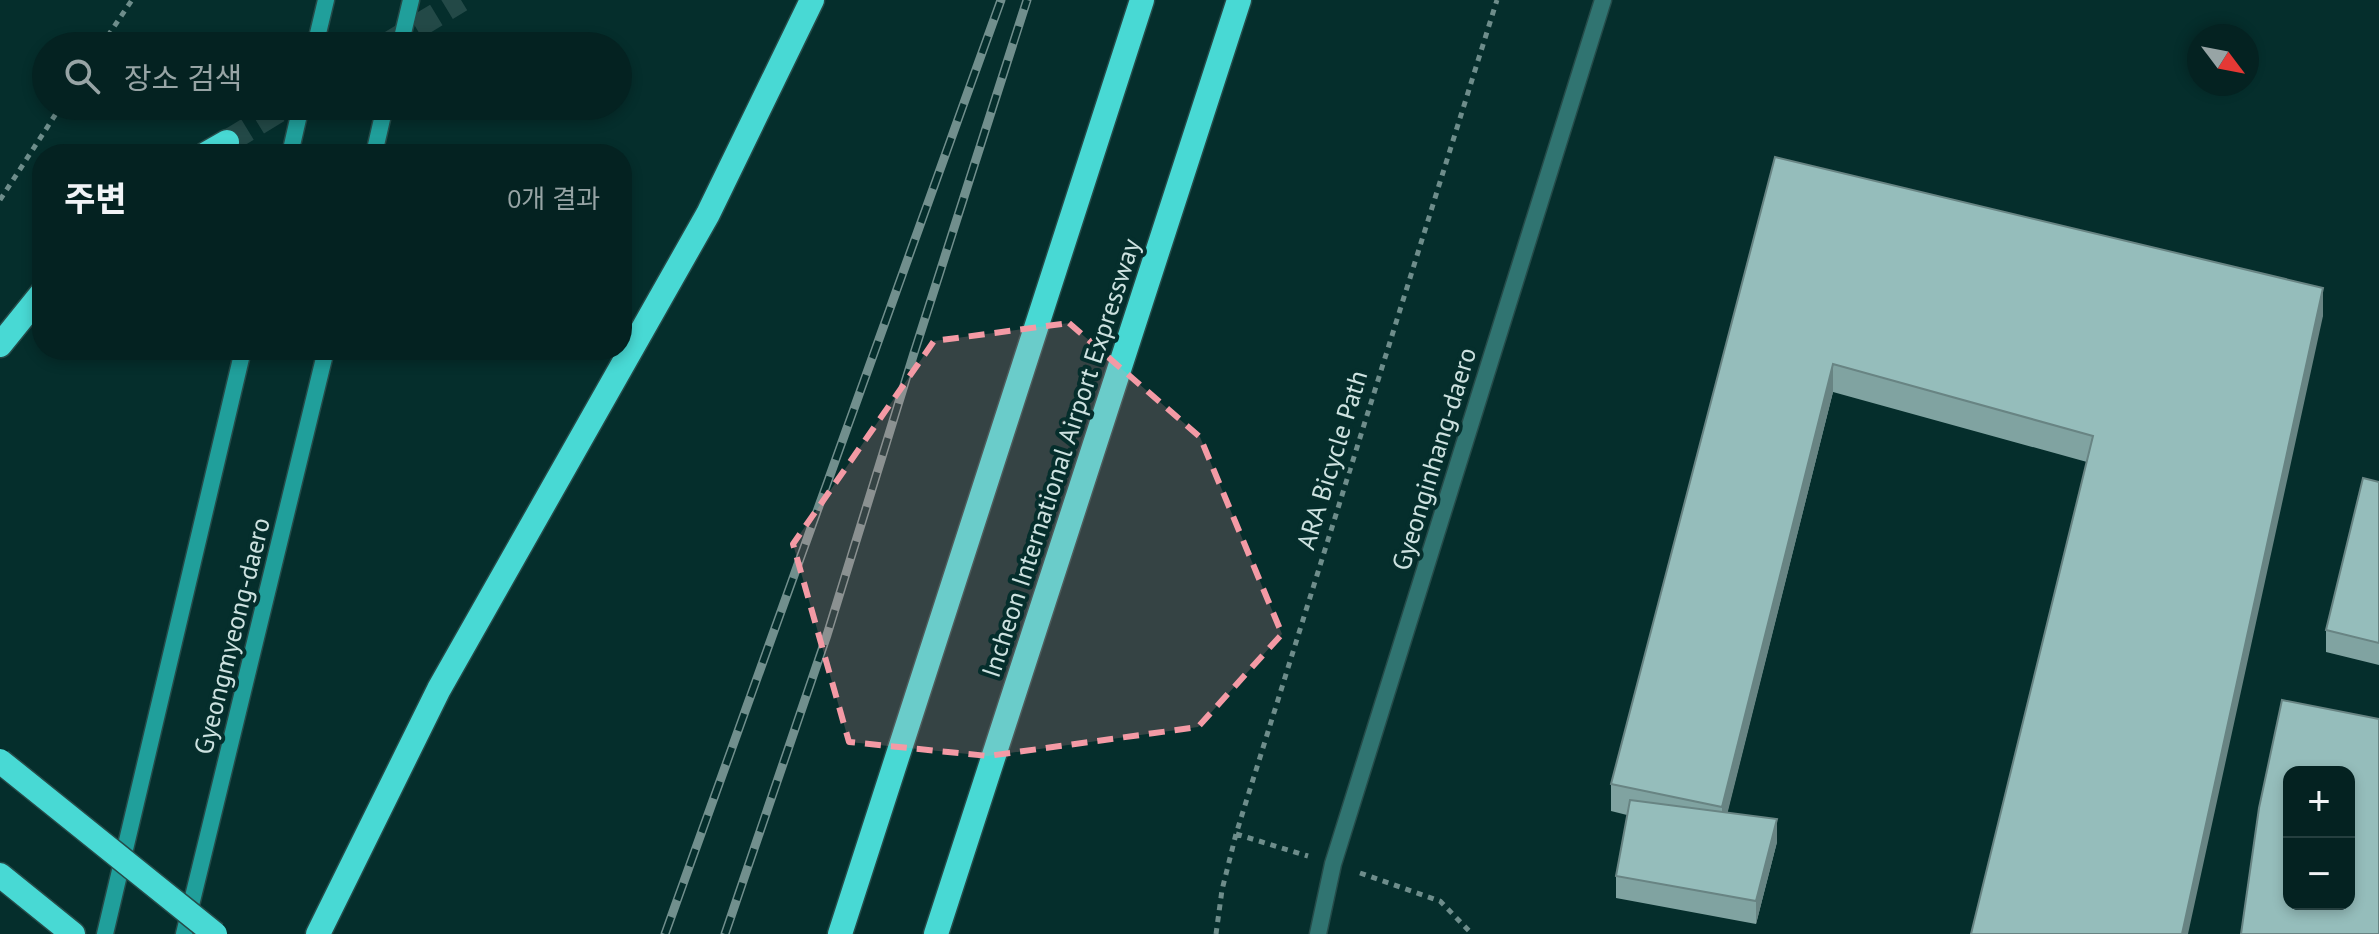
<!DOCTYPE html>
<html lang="ko">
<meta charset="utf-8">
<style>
:root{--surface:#042221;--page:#122f2e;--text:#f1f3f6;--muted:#97a4a5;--line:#253f3f}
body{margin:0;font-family:"PT Sans","Noto Sans KR",sans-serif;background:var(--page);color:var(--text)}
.controls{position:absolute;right:24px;bottom:24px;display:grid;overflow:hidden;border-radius:16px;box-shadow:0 4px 12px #0003}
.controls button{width:72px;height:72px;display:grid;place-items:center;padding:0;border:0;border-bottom:2px solid var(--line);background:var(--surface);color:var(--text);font:40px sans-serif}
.compass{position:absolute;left:2187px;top:24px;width:72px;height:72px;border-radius:50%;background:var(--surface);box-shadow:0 4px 12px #0003;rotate:122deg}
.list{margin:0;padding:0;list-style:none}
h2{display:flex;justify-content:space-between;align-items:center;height:104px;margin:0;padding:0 32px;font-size:34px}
h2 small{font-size:26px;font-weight:400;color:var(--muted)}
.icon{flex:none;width:44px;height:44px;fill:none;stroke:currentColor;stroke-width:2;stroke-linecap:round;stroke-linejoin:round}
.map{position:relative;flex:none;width:2379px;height:934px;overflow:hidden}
.search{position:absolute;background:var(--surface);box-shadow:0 4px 12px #0003;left:32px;top:32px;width:600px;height:88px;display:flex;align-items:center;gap:20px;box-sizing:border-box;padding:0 28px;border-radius:44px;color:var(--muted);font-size:30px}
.panel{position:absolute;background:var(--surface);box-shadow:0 4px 12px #0003;left:32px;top:144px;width:600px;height:216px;border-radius:32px}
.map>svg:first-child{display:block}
</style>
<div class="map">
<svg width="2379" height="934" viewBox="0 0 2379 934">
<rect width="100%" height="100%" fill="#052e2c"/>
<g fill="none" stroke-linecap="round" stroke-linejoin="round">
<path stroke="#234947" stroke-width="24" stroke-dasharray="24 12" stroke-linecap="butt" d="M 385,46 L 461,0
M 227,142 L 286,106"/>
<g stroke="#254b49" stroke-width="19">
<path id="tertiary" d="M 1318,934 L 1333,864 L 1603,0"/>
</g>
<g stroke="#254b49" stroke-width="19">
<path id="secondary" d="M 315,46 L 326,0
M 400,46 L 411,0
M 290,154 L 301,106
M 374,154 L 385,106
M 105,934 L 243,350
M 184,934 L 326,350"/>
</g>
<g stroke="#254b49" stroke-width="27">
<path id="motorway" d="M 206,154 L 227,142
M 0,345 L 42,293
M 0,875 L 73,934
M 318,934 L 439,689 L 708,214 L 812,0
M 840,934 L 1142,0
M 936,934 L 1239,0"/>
</g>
<path stroke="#6e8d8b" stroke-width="5" stroke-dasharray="6 6" stroke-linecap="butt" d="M 101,46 L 132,0
M 0,200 L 61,106
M 1236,834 L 1308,856
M 1360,873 L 1440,901 L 1472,934
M 1216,934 L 1222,890 L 1236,834 L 1497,0"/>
<use href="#tertiary" stroke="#307471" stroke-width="16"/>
<use href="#secondary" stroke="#209f9b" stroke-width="16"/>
<use href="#motorway" stroke="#48d9d4" stroke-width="24"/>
<g stroke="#718f8d" stroke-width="9">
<path id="rail" d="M 665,934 L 1001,0
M 725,934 L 827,635 L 914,353 L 1027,0"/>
</g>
<use href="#rail" stroke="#052e2c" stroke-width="6" stroke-dasharray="18" stroke-linecap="butt"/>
<g stroke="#254b49" stroke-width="27" stroke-linecap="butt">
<path id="motorway-bridge" d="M 0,761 L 215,934"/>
</g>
<use href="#motorway-bridge" stroke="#48d9d4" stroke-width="24"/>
</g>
<path fill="#80a3a1" d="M 1775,157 L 2323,316 L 2087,462 L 1833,392 L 1727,813 L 1777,842 L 1756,924 L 1616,898 L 1616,876 L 1627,815 L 1611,811 L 1611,784 Z
M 2379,482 L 2379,665 L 2326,652 L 2326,630 Z"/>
<path fill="#688483" d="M 2323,288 L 2323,316 L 2188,934 L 2182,934 Z
M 1833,364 L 1833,392 L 1722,835 L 1722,807 Z
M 1777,819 L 1777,842 L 1756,924 L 1756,901 Z"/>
<path fill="#95bdbb" stroke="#688483" stroke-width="2" fill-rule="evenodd" d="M 1775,157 L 2323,288 L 2182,934 L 1971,934 L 2093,436 L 1833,364 L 1722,807 L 1611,784 Z
M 2363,478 L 2379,482 L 2379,643 L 2326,630 Z
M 2282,700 L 2379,719 L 2379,934 L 2241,934 L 2259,808 ZM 2289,772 L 2349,772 L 2349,904 L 2289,904 Z
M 1630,800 L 1777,819 L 1756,901 L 1616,876 Z"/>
<path fill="#f49aa5" fill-opacity="0.2" stroke="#f49aa5" stroke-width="6" stroke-dasharray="16 10" stroke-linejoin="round" d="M 1069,323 L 1200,437 L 1282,634 L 1198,727 L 988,756 L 849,742 L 793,544 L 934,341 Z"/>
<g text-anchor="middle" stroke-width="8" stroke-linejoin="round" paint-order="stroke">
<g font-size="26" fill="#cde2e0" stroke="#052e2c">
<text transform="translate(1061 458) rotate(-72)" y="9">Incheon International Airport Expressway</text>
<text transform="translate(1434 459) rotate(-73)" y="9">Gyeonginhang-daero</text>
<text transform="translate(1332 460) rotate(-73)" y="9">ARA Bicycle Path</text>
<text transform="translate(232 636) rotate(-76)" y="9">Gyeongmyeong-daero</text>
</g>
</g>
</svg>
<div class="controls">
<button>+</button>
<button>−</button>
</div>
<svg class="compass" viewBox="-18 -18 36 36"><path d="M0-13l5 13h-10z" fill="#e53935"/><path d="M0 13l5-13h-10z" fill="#97a4a5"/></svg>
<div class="search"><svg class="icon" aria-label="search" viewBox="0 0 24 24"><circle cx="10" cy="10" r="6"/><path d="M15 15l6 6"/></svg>장소 검색</div>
<section class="panel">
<h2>주변<small>0개 결과</small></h2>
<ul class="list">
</ul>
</section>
</div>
